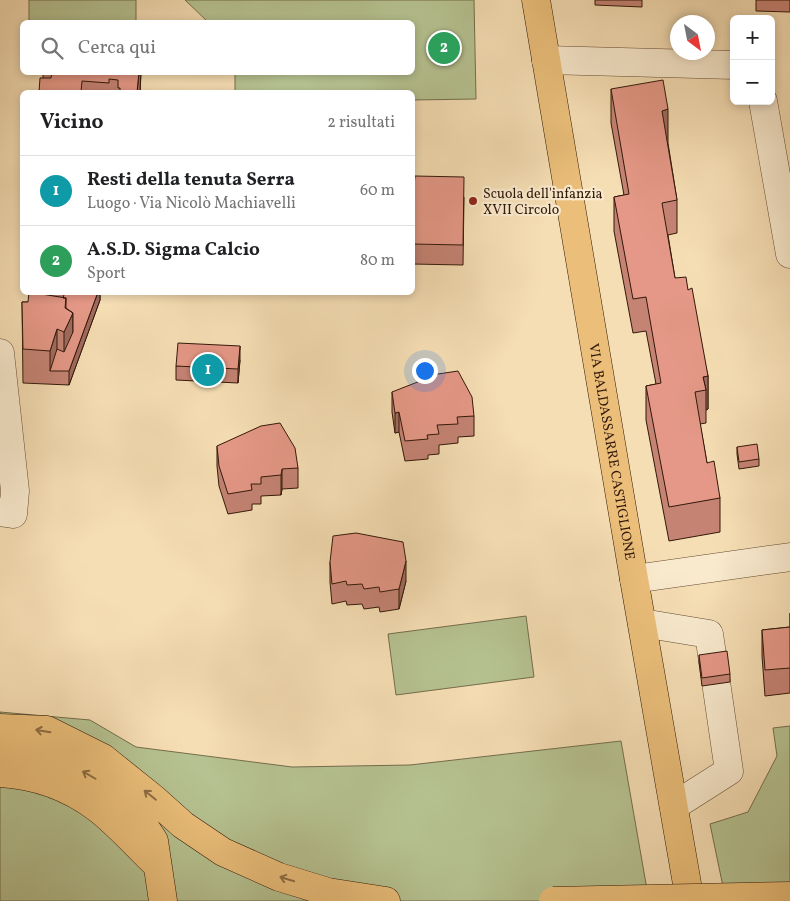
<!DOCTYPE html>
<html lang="it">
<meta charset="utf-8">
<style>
:root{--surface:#fff;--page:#f2f2f2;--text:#202124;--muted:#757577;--line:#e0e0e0;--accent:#0b8043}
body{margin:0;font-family:Vollkorn,serif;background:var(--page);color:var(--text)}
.controls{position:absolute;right:15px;top:15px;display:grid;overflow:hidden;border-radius:8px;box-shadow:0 2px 8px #0003}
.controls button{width:45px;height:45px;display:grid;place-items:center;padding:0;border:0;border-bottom:1px solid var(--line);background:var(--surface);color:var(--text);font:25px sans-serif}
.compass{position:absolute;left:670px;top:15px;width:45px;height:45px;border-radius:50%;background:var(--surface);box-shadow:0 2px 8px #0003;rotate:148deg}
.you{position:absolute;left:424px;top:370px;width:18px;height:18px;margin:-12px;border:4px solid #fff;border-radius:50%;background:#1a73e8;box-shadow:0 0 0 8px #1a73e833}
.badge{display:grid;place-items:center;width:32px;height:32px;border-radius:50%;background:var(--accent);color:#fff;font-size:16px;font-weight:700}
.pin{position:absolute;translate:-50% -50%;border:2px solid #fff;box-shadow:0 1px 5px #0006}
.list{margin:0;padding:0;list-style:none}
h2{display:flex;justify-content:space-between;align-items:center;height:65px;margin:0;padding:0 20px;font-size:21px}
h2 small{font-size:16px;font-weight:400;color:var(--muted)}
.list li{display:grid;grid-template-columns:32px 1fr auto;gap:15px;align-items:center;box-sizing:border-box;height:70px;padding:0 20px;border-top:1px solid var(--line)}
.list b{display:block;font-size:19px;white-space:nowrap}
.list p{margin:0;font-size:16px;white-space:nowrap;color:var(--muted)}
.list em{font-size:16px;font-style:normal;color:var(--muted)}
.icon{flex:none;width:28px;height:28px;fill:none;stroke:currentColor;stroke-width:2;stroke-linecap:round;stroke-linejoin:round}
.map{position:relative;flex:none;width:790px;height:901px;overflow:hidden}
.search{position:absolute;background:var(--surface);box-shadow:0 2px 8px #0003;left:20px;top:20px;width:395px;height:55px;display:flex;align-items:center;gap:12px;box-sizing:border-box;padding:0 18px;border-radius:8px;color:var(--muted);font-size:19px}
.panel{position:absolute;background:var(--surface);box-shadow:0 2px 8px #0003;left:20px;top:90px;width:395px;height:205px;border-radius:8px}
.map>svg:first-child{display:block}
</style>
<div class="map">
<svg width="790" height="901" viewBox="0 0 790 901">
<rect width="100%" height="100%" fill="#f6deb4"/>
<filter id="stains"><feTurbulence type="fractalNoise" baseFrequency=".004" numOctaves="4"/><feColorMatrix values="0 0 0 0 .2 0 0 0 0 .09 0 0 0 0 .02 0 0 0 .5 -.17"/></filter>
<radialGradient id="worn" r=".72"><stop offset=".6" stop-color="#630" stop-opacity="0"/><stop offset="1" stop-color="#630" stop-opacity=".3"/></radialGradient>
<path fill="#b6c291" stroke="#746d4d" d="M 29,0 L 136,0 L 136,22 L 29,22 Z
M 185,0 L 474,0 L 476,99 L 413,100 L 412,92 L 235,92 L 235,73 L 412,72 L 412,22 L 208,22 Z
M 526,616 L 534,677 L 396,695 L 388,634 Z
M 0,712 L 90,720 L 136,747 L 292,767 L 410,765 L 621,741 L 649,901 L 0,901 Z
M 790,726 L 790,901 L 726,901 L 710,824 L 748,812 L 777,756 L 773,728 Z"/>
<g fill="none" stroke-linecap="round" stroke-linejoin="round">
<g stroke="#634a34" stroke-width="29">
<path id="minor" d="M 546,60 L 734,65
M 763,101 L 790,254
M 0,353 L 15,491 L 13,514 L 0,512
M 634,579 L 790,557
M 642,623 L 709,634 L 729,771 L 674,806"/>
</g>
<g stroke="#321809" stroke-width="29">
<g id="major">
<path id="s1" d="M 536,0 L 634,579 L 690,901"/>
</g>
</g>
<g stroke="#321809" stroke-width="29">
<path id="highway" d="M 0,728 L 47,730 L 103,758 L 154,799 L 183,825 L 223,852 L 279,877 L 328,892 L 386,901
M 0,748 L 28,751 L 69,764 L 99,780 L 131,806 L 154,841 L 163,901
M 0,773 C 35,775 69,787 97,808 C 117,823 138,847 156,864"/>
</g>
<use href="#minor" stroke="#f9eace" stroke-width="28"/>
<use href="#major" stroke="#ebbf7a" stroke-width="28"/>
<use href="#highway" stroke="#ebbf7a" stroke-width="28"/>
<g stroke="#321809" stroke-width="29" stroke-linecap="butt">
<path id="highway-bridge" d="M 553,901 L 790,896"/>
</g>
<use href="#highway-bridge" stroke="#ebbf7a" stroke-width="28"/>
</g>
<path fill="#c58374" stroke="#321809" d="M 595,0 L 642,0 L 642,7 L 595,5 Z
M 756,0 L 790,0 L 790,12 L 756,11 Z
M 43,72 L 141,72 L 140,92 L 39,92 L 43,78 Z
M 611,89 L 668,143 L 677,200 L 677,233 L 668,235 L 675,278 L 688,290 L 708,376 L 708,409 L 706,410 L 706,423 L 700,424 L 707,463 L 720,498 L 720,532 L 669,541 L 646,420 L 646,386 L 656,384 L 646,331 L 633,333 L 614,231 L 614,197 L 624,195 L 611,123 Z
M 412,186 L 464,197 L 463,265 L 412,264 Z
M 44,292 L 100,292 L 100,300 L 69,385 L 23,383 L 22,302 L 28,302 L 44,295 Z
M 240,360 L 238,383 L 176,380 L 176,366 Z
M 392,392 L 474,416 L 474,436 L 458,437 L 458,443 L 439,445 L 439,454 L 428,455 L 428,459 L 405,461 L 399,432 L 395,433 L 392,412 Z
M 217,446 L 298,468 L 298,488 L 282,489 L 281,495 L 261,496 L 261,504 L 252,504 L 252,510 L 228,514 L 219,486 L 217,466 Z
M 737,447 L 759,459 L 759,466 L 739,469 L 737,454 Z
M 330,562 L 406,581 L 399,609 L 380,612 L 379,607 L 364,609 L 362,604 L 347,605 L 346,601 L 332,604 L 330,582 Z
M 790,613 L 790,693 L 765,696 L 762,656 L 762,630 L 790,627 Z
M 699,655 L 730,674 L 730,682 L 702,686 L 699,662 Z"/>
<path fill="#a06a5e" stroke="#321809" d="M 139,72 L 141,72 L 140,92 L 137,92 Z
M 668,109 L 668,143 L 662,145 L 662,111 Z
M 98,292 L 100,292 L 100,300 L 69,385 L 69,371 Z
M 73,313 L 73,346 L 64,366 L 64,332 Z
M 57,329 L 57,363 L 50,371 L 50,351 Z
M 240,346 L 240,360 L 238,383 L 238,369 Z
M 708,376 L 708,409 L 706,410 L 706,390 L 703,377 Z
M 399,412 L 399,432 L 395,433 L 395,413 Z
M 282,469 L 282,489 L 281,495 L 281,475 Z
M 406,561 L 406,581 L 399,609 L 399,589 Z"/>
<path fill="#e59887" stroke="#321809" d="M 52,72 L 139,72 L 137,92 L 120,91 L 120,88 L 118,88 L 118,80 L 109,79 L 109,83 L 82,81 L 81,92 L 39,92 L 40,78 L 51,78 Z
M 663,80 L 668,109 L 662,111 L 677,200 L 662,203 L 675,278 L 686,277 L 688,290 L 692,288 L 708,376 L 703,377 L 706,390 L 695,392 L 707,463 L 714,461 L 720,498 L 669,507 L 646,386 L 661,383 L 646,297 L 633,299 L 614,197 L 629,194 L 611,89 Z
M 415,176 L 464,177 L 463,245 L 412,244 L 412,186 L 414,186 Z
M 29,292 L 66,298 L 65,308 L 73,313 L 64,332 L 57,329 L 50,351 L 23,349 L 22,302 L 28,302 Z
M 65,292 L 98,292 L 69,371 L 50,371 L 57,349 L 64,352 L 73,332 L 73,313 L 66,308 L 66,298 L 63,298 Z
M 178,343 L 240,346 L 238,369 L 176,366 Z
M 458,371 L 472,397 L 474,416 L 457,417 L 458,424 L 437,425 L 439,434 L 427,435 L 428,439 L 405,441 L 399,412 L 395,413 L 392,392 L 438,374 Z
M 280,423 L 295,448 L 298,468 L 282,469 L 281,475 L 261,477 L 261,484 L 251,484 L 252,490 L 228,494 L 219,466 L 217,446 L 261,426 Z
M 757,444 L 759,459 L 739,462 L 737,447 Z
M 356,533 L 403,542 L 406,561 L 399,589 L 380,592 L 379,587 L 364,589 L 362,584 L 347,585 L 346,581 L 332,584 L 330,562 L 333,536 Z
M 790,627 L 790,668 L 765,670 L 762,630 Z
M 727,651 L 730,674 L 702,678 L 699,655 Z"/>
<defs><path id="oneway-shaft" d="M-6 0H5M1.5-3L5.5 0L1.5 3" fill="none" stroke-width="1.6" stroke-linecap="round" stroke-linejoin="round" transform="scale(1.25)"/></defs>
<g stroke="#8e6c42">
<use href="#oneway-shaft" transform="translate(43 731) rotate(-171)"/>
<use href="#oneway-shaft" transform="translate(89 775) rotate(-150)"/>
<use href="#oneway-shaft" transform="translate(150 795) rotate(-141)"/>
<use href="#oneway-shaft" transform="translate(287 879) rotate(-163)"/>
</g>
<circle fill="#8f2418" stroke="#f9eace" stroke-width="2" cx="473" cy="201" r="5"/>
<g text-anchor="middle" stroke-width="4.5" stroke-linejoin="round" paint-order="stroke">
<g font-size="14" fill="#321809" stroke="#f9eace" text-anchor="start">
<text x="483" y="198">Scuola dell'infanzia<tspan x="483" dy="16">XVII Circolo</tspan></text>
</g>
<g font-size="14" fill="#321809" stroke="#f9eace">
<text dy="5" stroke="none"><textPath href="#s1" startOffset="458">VIA BALDASSARRE CASTIGLIONE</textPath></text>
</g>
</g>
<rect width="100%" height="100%" filter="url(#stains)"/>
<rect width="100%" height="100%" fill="url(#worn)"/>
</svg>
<div class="controls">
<button>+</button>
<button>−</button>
</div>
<svg class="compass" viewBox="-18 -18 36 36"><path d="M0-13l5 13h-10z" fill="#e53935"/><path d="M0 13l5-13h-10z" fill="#757577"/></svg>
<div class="you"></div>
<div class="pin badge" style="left:208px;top:370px;background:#0f9aa8">1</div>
<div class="pin badge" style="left:444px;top:48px;background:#2e9e5b">2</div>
<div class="search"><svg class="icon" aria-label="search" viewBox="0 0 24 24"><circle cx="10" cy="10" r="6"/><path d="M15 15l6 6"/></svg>Cerca qui</div>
<section class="panel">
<h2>Vicino<small>2 risultati</small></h2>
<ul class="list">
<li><span class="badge" style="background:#0f9aa8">1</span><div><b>Resti della tenuta Serra</b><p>Luogo · Via Nicolò Machiavelli</p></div><em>60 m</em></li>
<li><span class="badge" style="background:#2e9e5b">2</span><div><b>A.S.D. Sigma Calcio</b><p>Sport</p></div><em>80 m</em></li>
</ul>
</section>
</div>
